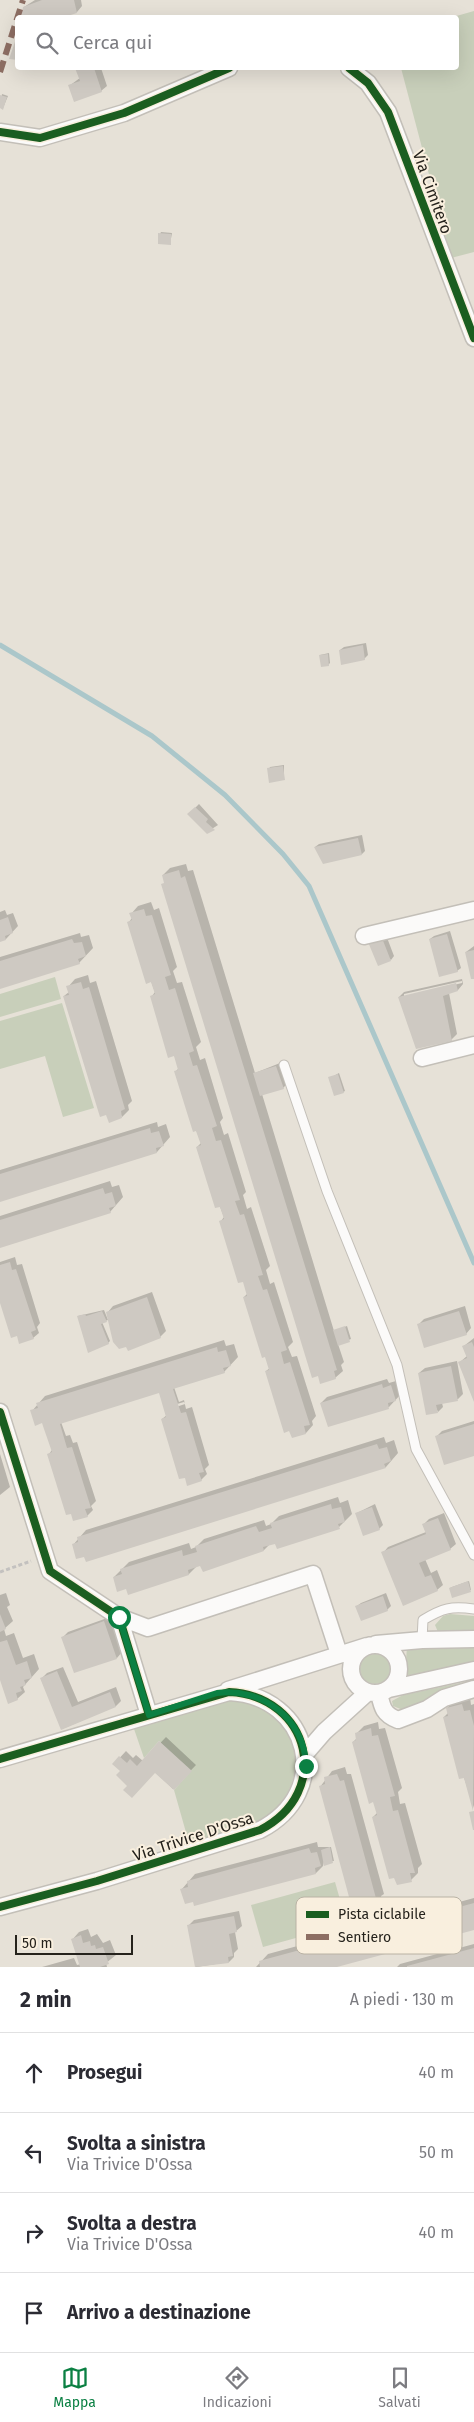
<!DOCTYPE html>
<html lang="it">
<meta charset="utf-8">
<style>
:root{--surface:#fff;--page:#f7f7f7;--text:#2b2b33;--muted:#7c7c81;--line:#e1e1e2;--accent:#0b8043}
body{margin:0;font-family:"Fira Sans",sans-serif;background:var(--page);color:var(--text)}
.scale{position:absolute;left:15px;bottom:12px;width:118px;box-sizing:border-box;padding-left:5px;border:2px solid #25221c;border-top:0;font-size:14px;line-height:18px;white-space:nowrap;color:#25221c;-webkit-text-stroke:4px #f9efde;paint-order:stroke}
.stop{position:absolute;width:15px;height:15px;margin:-11px;border:4px solid #0b8043;border-radius:50%;background:#fff}
.stop.end{background:#0b8043;border-color:#fff;box-shadow:0 1px 5px #0008}
.list{margin:0;padding:0;list-style:none}
h2{display:flex;justify-content:space-between;align-items:center;height:65px;margin:0;padding:0 20px;font-size:21px}
h2 small{font-size:16px;font-weight:400;color:var(--muted)}
.list li{display:grid;grid-template-columns:32px 1fr auto;gap:15px;align-items:center;box-sizing:border-box;height:80px;padding:0 20px;border-top:1px solid var(--line)}
.list b{display:block;font-size:19px;white-space:nowrap}
.list p{margin:0;font-size:16px;white-space:nowrap;color:var(--muted)}
.list em{font-size:16px;font-style:normal;color:var(--muted)}
.icon{flex:none;width:28px;height:28px;fill:none;stroke:currentColor;stroke-width:2;stroke-linecap:round;stroke-linejoin:round}
.map{position:relative;flex:none;width:474px;height:1967px;overflow:hidden}
.search{position:absolute;background:var(--surface);box-shadow:0 5px 20px #0002;left:15px;right:15px;top:15px;height:55px;display:flex;align-items:center;gap:12px;box-sizing:border-box;padding:0 18px;border-radius:5px;color:var(--muted);font-size:19px}
.sheet{height:385px;background:var(--surface)}
nav{display:flex;justify-content:space-around;align-items:center;box-sizing:border-box;height:70px;border-top:1px solid var(--line);background:var(--surface);font-size:14px;color:var(--muted)}
nav a{display:grid;justify-items:center;gap:2px}
nav .on{color:var(--accent)}
.map>svg:first-child{display:block}
</style>
<div class="map">
<svg width="474" height="1967" viewBox="0 0 474 1967">
<rect width="100%" height="100%" fill="#e6e1d7"/>
<path fill="#c8cfba" d="M 474,11 L 474,252 L 451,258 L 401,68 L 456,68 L 456,18 L 453,17 Z
M 55,977 L 61,999 L 0,1017 L 0,994 Z
M 62,1003 L 94,1108 L 63,1117 L 45,1056 L 0,1069 L 0,1021 Z
M 450,1614 L 474,1616 L 474,1633 L 438,1632 L 435,1625 L 443,1616 Z
M 474,1645 L 474,1662 L 405,1676 L 407,1646 Z
M360 1669a15 15 0 1 1 30 0a15 15 0 1 1-30 0Z
M 474,1680 L 474,1683 L 403,1710 L 393,1706 L 392,1701 L 403,1695 Z
M 220,1700 C 228,1700 238,1699 247,1701 C 255,1703 263,1709 270,1714 C 301,1738 304,1778 277,1807 C 257,1830 217,1835 189,1843 L 174,1790 L 191,1771 L 159,1741 L 144,1758 L 133,1726 Z
M 335,1882 L 347,1924 L 263,1947 L 251,1905 Z"/>
<path fill="#0003" fill-rule="evenodd" d="M 35,0 L 81,0 L 82,6 L 77,12 L 24,7 Z
M 77,68 L 101,68 L 107,86 L 101,91 L 69,86 L 80,78 Z
M 2,94 L 8,96 L 3,108 L 0,107 Z
M 161,232 L 172,233 L 170,244 L 160,234 Z
M 366,643 L 368,655 L 364,659 L 340,650 L 344,647 Z
M 329,653 L 330,663 L 328,665 L 320,655 Z
M 284,765 L 284,779 L 269,769 L 270,767 Z
M 199,804 L 218,825 L 207,832 L 189,814 Z
M 362,835 L 365,851 L 362,854 L 315,847 L 319,844 Z
M 186,864 L 188,871 L 193,870 L 255,1073 L 280,1063 L 287,1084 L 283,1088 L 262,1094 L 334,1331 L 347,1326 L 351,1339 L 338,1344 L 344,1362 L 341,1365 L 343,1371 L 335,1378 L 163,875 L 170,868 Z
M 151,902 L 154,910 L 159,908 L 177,967 L 173,971 L 177,983 L 182,982 L 201,1042 L 196,1047 L 200,1060 L 205,1058 L 223,1118 L 220,1122 L 224,1135 L 228,1133 L 246,1192 L 243,1195 L 247,1209 L 251,1207 L 270,1266 L 266,1270 L 270,1284 L 274,1282 L 293,1342 L 288,1347 L 292,1357 L 297,1356 L 316,1416 L 312,1421 L 313,1425 L 306,1433 L 293,1437 L 266,1371 L 270,1368 L 244,1297 L 248,1293 L 221,1221 L 224,1217 L 197,1147 L 201,1143 L 175,1072 L 179,1068 L 152,996 L 155,992 L 129,922 L 132,918 L 131,914 L 138,906 Z
M 5,910 L 7,915 L 13,913 L 18,926 L 6,939 L 0,941 L 0,912 Z
M 450,931 L 461,968 L 457,971 L 430,939 L 434,936 Z
M 80,933 L 81,937 L 89,935 L 93,948 L 79,963 L 0,988 L 0,957 Z
M 386,935 L 394,956 L 391,960 L 370,942 Z
M 474,946 L 474,977 L 466,952 Z
M 88,975 L 90,983 L 96,981 L 132,1101 L 128,1105 L 129,1110 L 122,1117 L 64,996 L 69,992 L 68,987 L 75,979 Z
M 462,979 L 463,984 L 458,990 L 449,993 L 457,1034 L 451,1040 L 399,997 L 404,992 ZM 462,981 L 462,983 L 404,997 L 404,994 Z
M 339,1073 L 345,1091 L 343,1092 L 330,1078 Z
M 157,1122 L 158,1127 L 166,1124 L 170,1137 L 157,1152 L 0,1201 L 0,1170 Z
M 110,1181 L 112,1187 L 119,1185 L 123,1197 L 110,1212 L 0,1246 L 0,1216 Z
M 15,1257 L 17,1265 L 22,1264 L 40,1323 L 37,1327 L 39,1333 L 33,1338 L 17,1334 L 0,1298 L 0,1262 Z
M 152,1292 L 166,1331 L 160,1337 L 126,1345 L 108,1312 L 113,1306 Z
M 465,1306 L 471,1328 L 466,1334 L 418,1325 L 424,1319 Z
M 104,1310 L 108,1320 L 102,1322 L 110,1341 L 108,1343 L 78,1316 Z
M 474,1338 L 474,1399 L 460,1362 L 467,1356 L 464,1346 Z
M 224,1340 L 226,1346 L 234,1344 L 238,1357 L 224,1372 L 174,1387 L 179,1402 L 184,1400 L 186,1409 L 192,1407 L 209,1465 L 205,1469 L 207,1474 L 201,1480 L 162,1419 L 167,1415 L 163,1390 L 61,1422 L 66,1436 L 70,1435 L 73,1443 L 77,1442 L 96,1501 L 91,1506 L 93,1510 L 87,1516 L 49,1454 L 52,1450 L 43,1422 L 32,1411 L 45,1396 ZM 184,1402 L 185,1404 L 170,1409 L 170,1406 Z
M 457,1361 L 463,1394 L 458,1399 L 442,1403 L 443,1407 L 438,1412 L 419,1373 L 425,1368 Z
M 387,1379 L 389,1383 L 396,1381 L 401,1394 L 389,1407 L 321,1403 L 327,1397 Z
M 474,1421 L 474,1455 L 436,1437 L 442,1431 Z
M 384,1437 L 386,1443 L 394,1440 L 398,1453 L 386,1467 L 85,1555 L 73,1545 L 86,1530 Z
M 0,1454 L 10,1487 L 0,1495 Z
M 338,1497 L 340,1503 L 348,1500 L 352,1514 L 339,1527 L 276,1542 L 270,1544 L 264,1550 L 197,1566 L 189,1574 L 127,1588 L 114,1577 L 129,1562 L 189,1543 L 191,1549 L 196,1547 L 204,1539 L 264,1520 L 266,1526 L 271,1524 L 279,1516 Z
M 375,1504 L 383,1525 L 379,1529 L 357,1513 Z
M 444,1513 L 456,1544 L 450,1549 L 425,1559 L 431,1573 L 437,1570 L 443,1585 L 437,1590 L 383,1553 L 388,1547 L 426,1532 L 423,1525 L 429,1519 Z
M 469,1581 L 471,1590 L 450,1588 L 452,1587 Z
M 6,1593 L 10,1605 L 7,1607 L 13,1621 L 4,1629 L 6,1636 L 14,1633 L 23,1658 L 34,1654 L 39,1669 L 23,1687 L 25,1692 L 17,1699 L 0,1676 L 0,1595 Z
M 386,1593 L 391,1606 L 387,1610 L 357,1606 L 361,1603 Z
M 110,1617 L 122,1652 L 117,1658 L 63,1637 L 68,1632 Z
M 63,1667 L 78,1702 L 116,1687 L 121,1701 L 116,1706 L 62,1729 L 41,1679 L 47,1673 Z
M 470,1697 L 471,1705 L 474,1704 L 474,1808 L 444,1717 L 448,1713 L 447,1708 L 454,1701 Z
M 378,1722 L 379,1729 L 385,1728 L 402,1788 L 398,1792 L 400,1804 L 405,1803 L 422,1864 L 418,1868 L 418,1873 L 411,1880 L 373,1817 L 378,1812 L 353,1742 L 357,1738 L 357,1733 L 364,1726 Z
M 166,1737 L 196,1765 L 173,1789 L 155,1772 L 129,1786 L 122,1771 L 114,1764 L 126,1751 L 133,1758 L 136,1755 L 143,1761 Z
M 345,1767 L 347,1774 L 351,1774 L 384,1894 L 381,1896 L 382,1902 L 374,1910 L 359,1905 L 320,1787 L 332,1771 Z
M 317,1842 L 318,1847 L 331,1847 L 334,1861 L 324,1861 L 323,1866 L 316,1873 L 194,1900 L 182,1889 L 195,1874 Z
M 474,1898 L 474,1928 L 332,1967 L 256,1967 L 268,1954 Z
M 239,1911 L 242,1926 L 235,1932 L 238,1949 L 234,1953 L 234,1957 L 229,1962 L 196,1967 L 188,1926 L 194,1920 Z
M 88,1929 L 91,1937 L 97,1934 L 103,1943 L 110,1940 L 116,1955 L 106,1963 L 107,1967 L 42,1967 L 74,1958 L 77,1965 L 81,1964 L 72,1940 L 79,1932 Z
M 474,1944 L 474,1967 L 397,1967 L 400,1964 Z"/>
<g fill="none" stroke-linecap="round" stroke-linejoin="round">
<path stroke="#abc7ca" stroke-width="5" d="M 0,645 L 152,736 L 225,795 L 283,854 L 309,886 L 474,1263"/>
</g>
<path fill="#cec9c2" d="M 42,0 L 74,0 L 77,13 L 61,18 L 21,18 L 23,7 Z
M 17,36 L 18,60 L 9,59 Z
M 75,68 L 94,68 L 102,92 L 74,102 L 68,85 L 80,81 Z
M 0,95 L 7,97 L 3,110 L 0,108 Z
M 158,233 L 171,234 L 171,245 L 158,244 Z
M 363,645 L 365,660 L 341,665 L 339,650 Z
M 328,654 L 329,666 L 321,667 L 319,655 Z
M 283,766 L 285,780 L 269,783 L 267,768 Z
M 195,807 L 208,819 L 206,822 L 215,830 L 207,834 L 187,814 Z
M 358,838 L 362,855 L 323,864 L 314,847 Z
M 179,870 L 181,878 L 185,876 L 337,1370 L 334,1371 L 336,1379 L 320,1384 L 318,1376 L 312,1378 L 161,884 L 164,883 L 162,875 Z
M 144,909 L 146,916 L 152,915 L 171,975 L 165,977 L 169,990 L 175,988 L 194,1051 L 189,1053 L 193,1066 L 197,1065 L 217,1126 L 212,1128 L 216,1141 L 221,1140 L 240,1200 L 235,1201 L 240,1215 L 244,1214 L 263,1275 L 258,1276 L 263,1290 L 267,1289 L 287,1350 L 281,1352 L 284,1364 L 290,1362 L 310,1425 L 304,1426 L 306,1434 L 292,1438 L 289,1431 L 284,1433 L 265,1371 L 269,1370 L 265,1357 L 262,1358 L 243,1297 L 247,1296 L 243,1282 L 238,1283 L 219,1221 L 224,1219 L 220,1207 L 215,1208 L 196,1147 L 201,1145 L 196,1131 L 193,1132 L 174,1071 L 178,1070 L 174,1056 L 168,1058 L 150,996 L 155,994 L 151,982 L 146,984 L 127,922 L 132,920 L 129,913 Z
M 8,917 L 13,933 L 5,936 L 6,940 L 0,942 L 0,920 Z
M 447,934 L 458,972 L 439,977 L 429,939 Z
M 382,938 L 391,961 L 378,966 L 368,942 Z
M 72,939 L 74,943 L 82,942 L 86,956 L 78,959 L 80,964 L 0,989 L 0,961 Z
M 474,950 L 474,979 L 471,979 L 465,952 Z
M 81,982 L 83,989 L 89,987 L 125,1109 L 121,1111 L 122,1118 L 109,1123 L 106,1115 L 100,1117 L 63,996 L 69,995 L 66,986 Z
M 456,983 L 458,991 L 443,996 L 452,1041 L 416,1049 L 398,997 Z
M 276,1066 L 284,1089 L 260,1096 L 253,1073 Z
M 338,1074 L 344,1093 L 334,1096 L 328,1077 Z
M 150,1128 L 151,1133 L 159,1131 L 164,1146 L 156,1148 L 157,1153 L 0,1202 L 0,1174 Z
M 103,1188 L 105,1194 L 112,1192 L 116,1206 L 109,1208 L 111,1213 L 0,1248 L 0,1220 Z
M 10,1262 L 12,1270 L 16,1269 L 36,1330 L 31,1332 L 34,1339 L 19,1344 L 17,1336 L 11,1338 L 0,1303 L 0,1265 Z
M 147,1297 L 161,1338 L 128,1351 L 126,1347 L 119,1349 L 113,1342 L 106,1312 Z
M 102,1311 L 107,1322 L 101,1324 L 109,1344 L 88,1353 L 77,1316 L 85,1314 L 86,1316 Z
M 459,1311 L 467,1335 L 424,1348 L 417,1324 Z
M 345,1326 L 350,1342 L 338,1346 L 333,1330 Z
M 472,1342 L 474,1347 L 474,1402 L 458,1362 L 467,1358 L 462,1346 Z
M 217,1347 L 218,1352 L 226,1350 L 231,1366 L 223,1368 L 225,1373 L 173,1389 L 181,1413 L 186,1412 L 204,1472 L 199,1473 L 202,1481 L 187,1486 L 185,1478 L 179,1479 L 161,1419 L 166,1417 L 159,1393 L 60,1424 L 67,1448 L 72,1447 L 91,1508 L 85,1509 L 88,1517 L 73,1521 L 71,1514 L 66,1515 L 47,1454 L 52,1452 L 44,1429 L 42,1423 L 35,1426 L 30,1410 L 38,1408 L 36,1403 Z
M 451,1366 L 458,1401 L 436,1405 L 438,1413 L 426,1415 L 418,1373 Z
M 382,1384 L 383,1388 L 391,1385 L 396,1401 L 388,1403 L 389,1409 L 328,1427 L 320,1403 Z
M 474,1424 L 474,1456 L 444,1465 L 435,1436 Z
M 377,1444 L 379,1449 L 387,1447 L 391,1461 L 384,1464 L 386,1468 L 86,1562 L 84,1557 L 76,1559 L 72,1544 L 78,1542 L 77,1537 Z
M 331,1504 L 332,1509 L 341,1507 L 345,1522 L 338,1524 L 340,1529 L 277,1549 L 275,1544 L 263,1547 L 264,1551 L 203,1572 L 200,1566 L 188,1570 L 189,1575 L 128,1595 L 126,1589 L 117,1592 L 113,1577 L 122,1574 L 120,1569 L 182,1550 L 183,1556 L 197,1552 L 195,1546 L 256,1526 L 259,1532 L 272,1528 L 270,1523 Z
M 372,1507 L 380,1530 L 363,1536 L 355,1513 Z
M 438,1518 L 451,1550 L 419,1563 L 425,1577 L 431,1575 L 438,1591 L 403,1606 L 381,1552 L 426,1534 L 422,1524 Z
M 468,1581 L 471,1592 L 452,1598 L 449,1588 Z
M 383,1596 L 388,1611 L 361,1621 L 355,1606 Z
M 0,1614 L 6,1629 L 0,1632 Z
M 104,1621 L 117,1659 L 74,1673 L 61,1637 Z
M 7,1640 L 16,1665 L 27,1661 L 32,1678 L 24,1680 L 26,1685 L 20,1687 L 22,1691 L 16,1693 L 18,1700 L 8,1704 L 0,1680 L 0,1642 Z
M 57,1671 L 72,1707 L 110,1692 L 116,1707 L 61,1730 L 40,1678 Z
M 462,1704 L 464,1711 L 470,1710 L 474,1726 L 473,1811 L 464,1778 L 459,1779 L 443,1717 L 448,1716 L 446,1708 Z
M 371,1728 L 372,1736 L 378,1735 L 395,1796 L 390,1797 L 393,1811 L 398,1810 L 415,1873 L 410,1873 L 412,1882 L 397,1885 L 394,1878 L 389,1879 L 372,1817 L 377,1815 L 373,1802 L 369,1804 L 352,1742 L 356,1740 L 355,1733 Z
M 159,1741 L 192,1771 L 174,1790 L 155,1773 L 132,1798 L 123,1790 L 127,1786 L 116,1775 L 120,1771 L 112,1764 L 119,1756 L 127,1763 L 130,1759 L 137,1766 Z
M 337,1774 L 340,1781 L 344,1780 L 377,1902 L 374,1903 L 375,1911 L 359,1915 L 358,1906 L 352,1908 L 319,1786 L 325,1784 L 324,1777 Z
M 474,1811 L 474,1830 L 473,1830 L 469,1812 Z
M 330,1847 L 333,1863 L 324,1866 L 321,1850 Z
M 309,1848 L 311,1853 L 317,1852 L 321,1866 L 315,1868 L 316,1874 L 194,1906 L 193,1902 L 185,1904 L 180,1889 L 188,1887 L 187,1881 Z
M 474,1903 L 474,1930 L 337,1967 L 260,1967 L 259,1961 Z
M 234,1916 L 237,1932 L 229,1934 L 233,1956 L 228,1957 L 229,1963 L 195,1967 L 187,1925 Z
M 81,1935 L 83,1943 L 90,1941 L 91,1946 L 95,1945 L 96,1949 L 103,1947 L 109,1964 L 100,1967 L 80,1967 L 71,1939 Z
M 474,1948 L 474,1967 L 407,1967 L 407,1966 Z"/>
<g fill="none" stroke-linecap="round" stroke-linejoin="round">
<g stroke="#c3bfb8" stroke-width="11">
<path id="service" d="M 284,1065 L 327,1191 L 397,1365 L 416,1449 L 474,1555
M 422,1640 L 423,1620 C 443,1608 451,1606 474,1609"/>
</g>
<g stroke="#c3bfb8" stroke-width="19">
<path id="minor" d="M 349,68 L 368,83 L 388,112 L 474,338
M 0,132 L 40,138 L 124,113 L 229,68
M 364,936 L 474,910
M 422,1058 L 474,1045
M 0,1412 L 50,1571 L 119,1617 L 149,1715
M 119,1617 L 148,1628 L 313,1574 L 339,1654
M 376,1644 L 422,1640 L 474,1639
M351 1669a24 24 0 1 1 48 0a24 24 0 1 1-48 0Z
M 389,1689 L 474,1670
M 228,1690 L 367,1646
M 379,1693 C 382,1707 383,1714 398,1720 L 427,1709 L 444,1698 L 474,1689
M 305,1754 L 324,1732 L 368,1692
M 0,1759 L 229,1692 C 310,1696 334,1792 260,1830 L 97,1881 L 0,1907"/>
</g>
<path stroke="#c3c1bf" stroke-width="3" stroke-dasharray="4 2.5" stroke-linecap="butt" d="M 0,1572 L 31,1561"/>
<use href="#service" stroke="#fbfaf9" stroke-width="9"/>
<use href="#minor" stroke="#fbfaf9" stroke-width="16"/>
<path stroke="#8d6e63" stroke-width="6" stroke-dasharray="12 6" stroke-linecap="butt" d="M 0,72 L 23,0"/>
<g stroke="#f9efde" stroke-width="11">
<path id="cycleway" d="M 349,68 L 368,83 L 388,112 L 474,338
M 0,132 L 40,138 L 124,113 L 229,68
M 0,1412 L 50,1571 L 119,1617 L 149,1715
M 0,1759 L 229,1692 C 310,1696 334,1792 260,1830 L 97,1881 L 0,1907"/>
</g>
<use href="#cycleway" stroke="#1b5e20" stroke-width="8"/>
</g>
<g fill="none" stroke-linecap="round" stroke-linejoin="round">
<path stroke="#0b8043" stroke-width="6" d="M 119,1617 L 149,1715 L 217,1693 C 262,1687 305,1719 306,1766"/>
</g>
<g text-anchor="middle" stroke-width="4" stroke-linejoin="round" paint-order="stroke">
<g font-size="16" fill="#25221c" stroke="#f9efde">
<text transform="translate(433 192) rotate(70)" y="6">Via Cimitero</text>
<text transform="translate(193 1836) rotate(-18)" y="6">Via Trivice D'Ossa</text>
</g>
</g>
<rect x="296" y="1897" width="166" height="57" rx="8" fill="#f9efde" stroke="#b9b2a4" stroke-width="1"/>
<rect x="306" y="1911" width="23" height="7" fill="#1b5e20"/>
<rect x="306" y="1934" width="23" height="6" fill="#8d6e63"/>
<g font-size="14" fill="#25221c">
<text x="338" y="1919">Pista ciclabile</text>
<text x="338" y="1942">Sentiero</text>
</g>
</svg>
<div class="scale">50 m</div>
<div class="stop" style="left:119px;top:1617px"></div>
<div class="stop end" style="left:306px;top:1766px"></div>
<div class="search"><svg class="icon" aria-label="search" viewBox="0 0 24 24"><circle cx="10" cy="10" r="6"/><path d="M15 15l6 6"/></svg>Cerca qui</div>
</div>
<section class="sheet">
<h2>2 min<small>A piedi · 130 m</small></h2>
<ul class="list">
<li><svg class="icon" aria-label="ahead" viewBox="0 0 24 24"><path d="M12 20V5M6 11l6-6 6 6"/></svg><div><b>Prosegui</b></div><em>40 m</em></li>
<li><svg class="icon" aria-label="left" viewBox="0 0 24 24"><path d="M17 20v-9H6M10 6l-5 5 5 5"/></svg><div><b>Svolta a sinistra</b><p>Via Trivice D'Ossa</p></div><em>50 m</em></li>
<li><svg class="icon" aria-label="right" viewBox="0 0 24 24"><path d="M7 20v-9h11M14 6l5 5-5 5"/></svg><div><b>Svolta a destra</b><p>Via Trivice D'Ossa</p></div><em>40 m</em></li>
<li><svg class="icon" aria-label="arrive" viewBox="0 0 24 24"><path d="M6 21V4h12l-3 4 3 4H6"/></svg><div><b>Arrivo a destinazione</b></div></li>
</ul>
</section>
<nav>
<a class="on"><svg class="icon" aria-label="map" viewBox="0 0 24 24"><path d="M3 6l6-2 6 2 6-2v14l-6 2-6-2-6 2zM9 4v14M15 6v14"/></svg>Mappa</a>
<a><svg class="icon" aria-label="directions" viewBox="0 0 24 24"><path d="M12 3l9 9-9 9-9-9zM9 14v-3h6M13 9l2 2-2 2"/></svg>Indicazioni</a>
<a><svg class="icon" aria-label="saved" viewBox="0 0 24 24"><path d="M7 4h10v16l-5-4-5 4z"/></svg>Salvati</a>
</nav>
